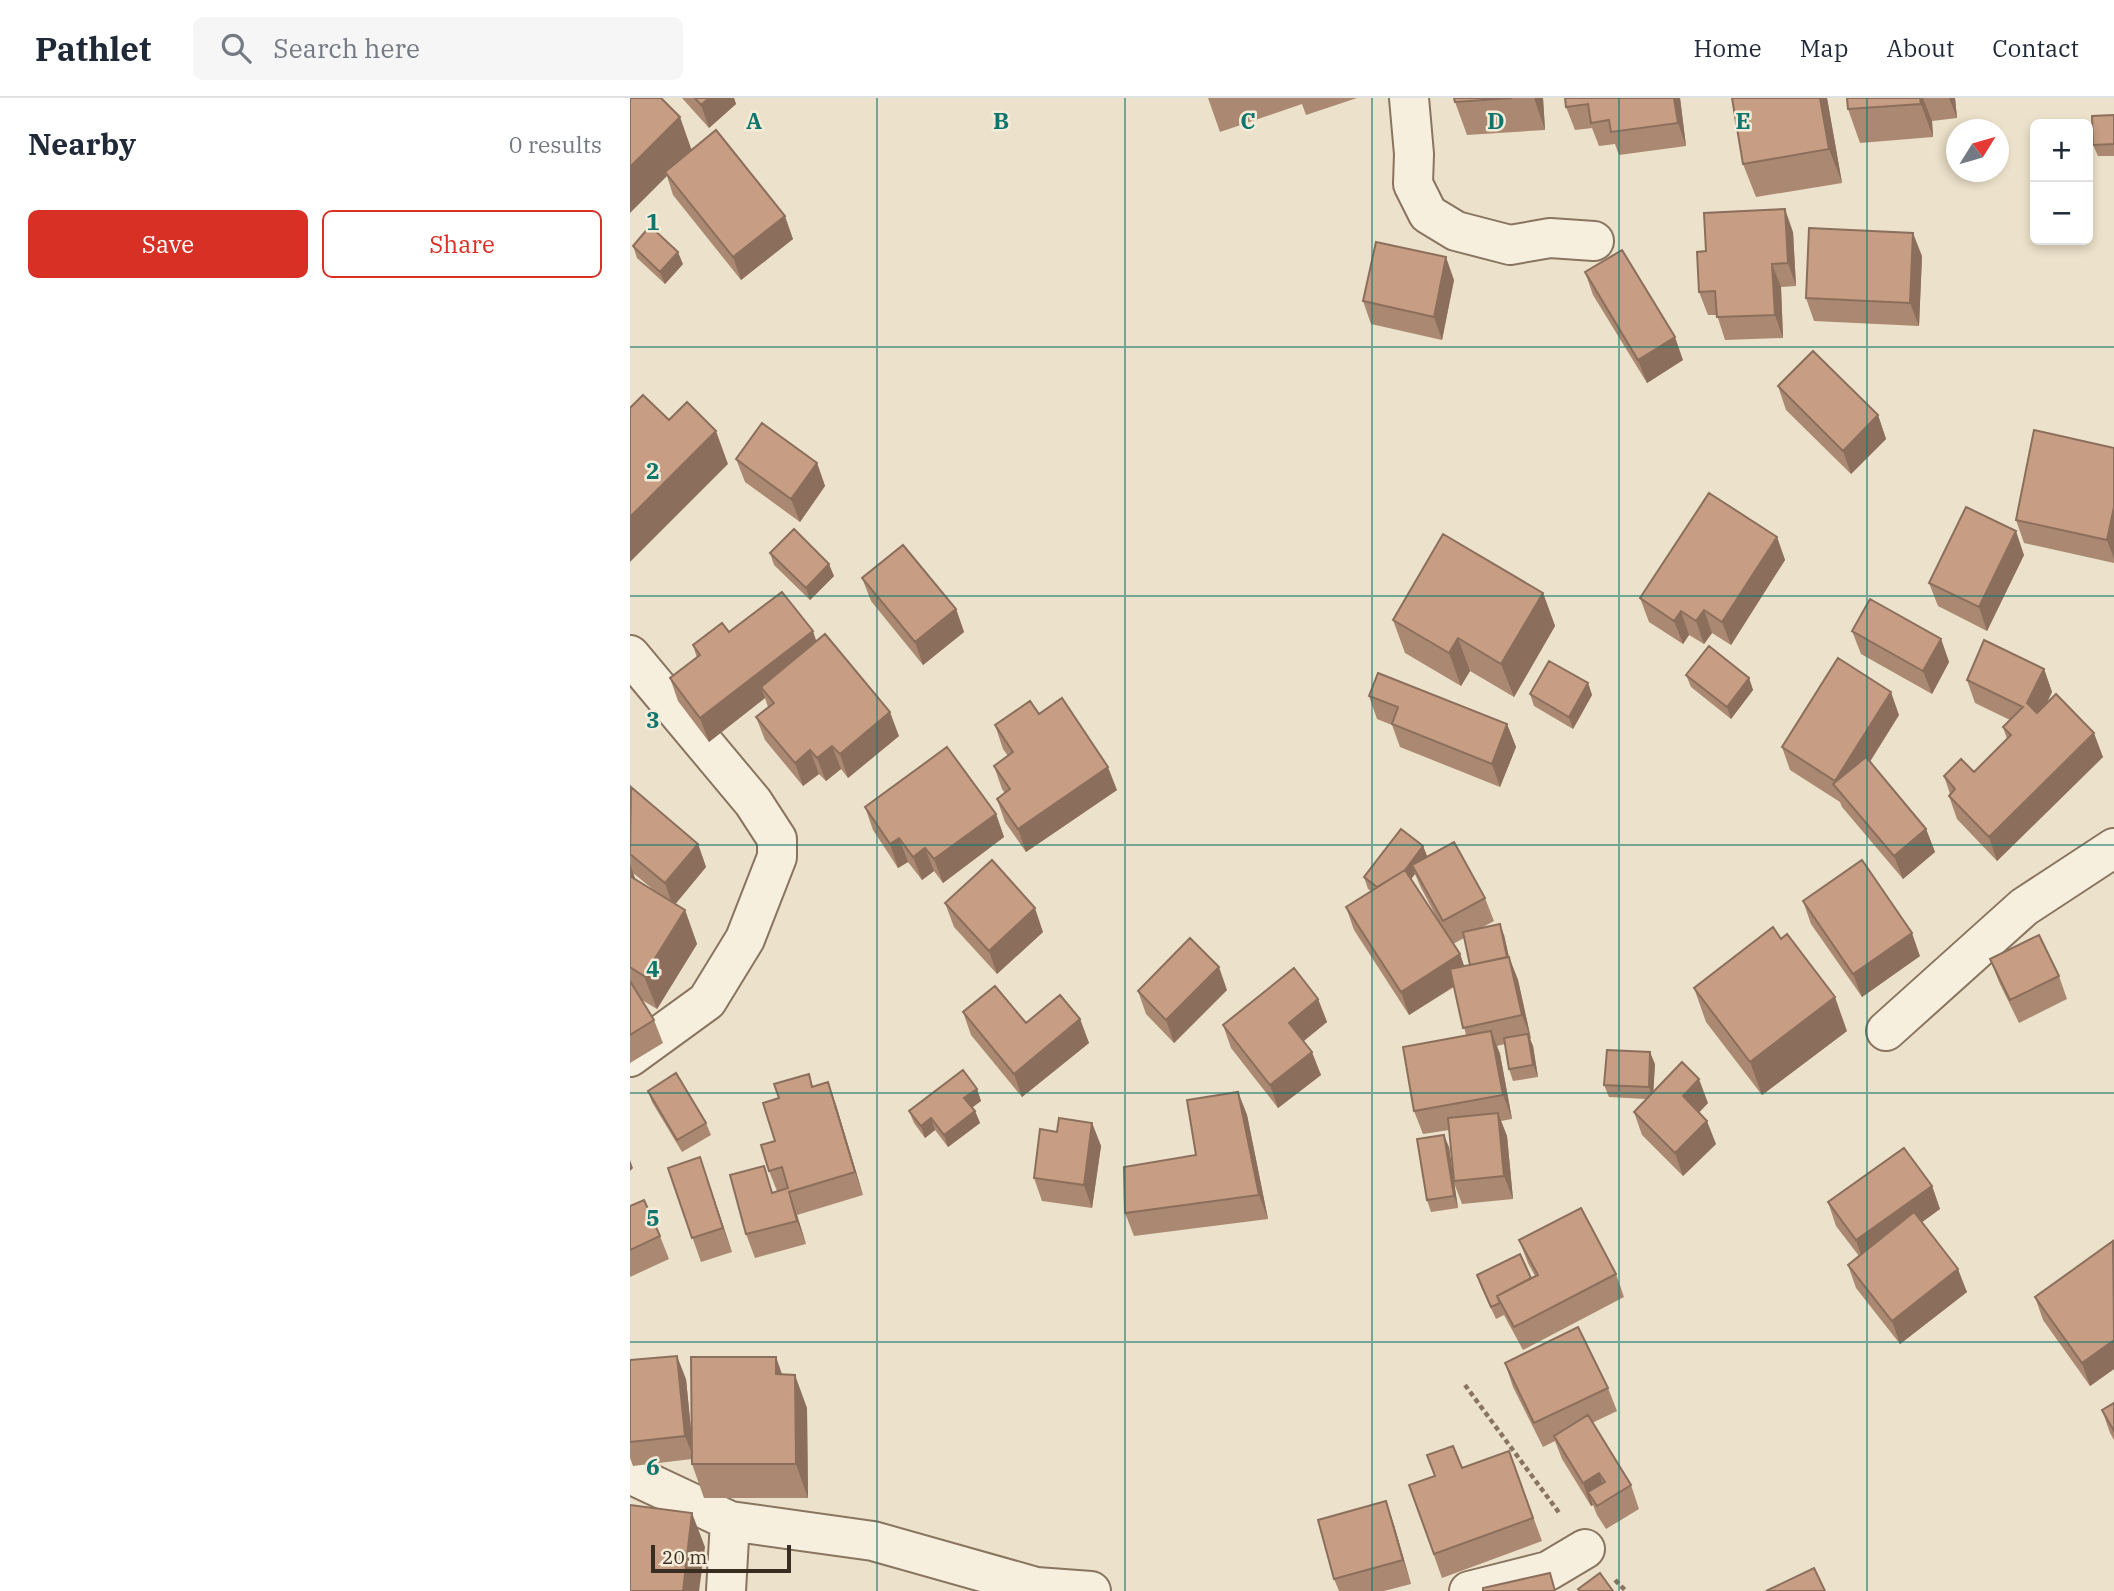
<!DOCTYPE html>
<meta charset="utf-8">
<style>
:root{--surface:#fff;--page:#f6f6f7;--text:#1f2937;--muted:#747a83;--line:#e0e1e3;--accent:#d93025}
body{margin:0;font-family:"IBM Plex Serif",serif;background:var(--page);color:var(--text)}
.controls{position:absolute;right:21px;top:21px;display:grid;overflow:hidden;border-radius:10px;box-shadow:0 4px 10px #0003}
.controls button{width:63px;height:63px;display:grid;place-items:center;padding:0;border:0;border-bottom:2px solid var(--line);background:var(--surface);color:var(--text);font:35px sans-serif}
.compass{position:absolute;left:1316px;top:21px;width:63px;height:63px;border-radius:50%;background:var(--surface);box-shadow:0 4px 10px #0003;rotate:53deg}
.scale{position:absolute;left:21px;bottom:18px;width:140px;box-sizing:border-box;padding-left:7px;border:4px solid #392d22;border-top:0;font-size:19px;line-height:24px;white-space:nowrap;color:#392d22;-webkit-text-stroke:5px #f4ecd9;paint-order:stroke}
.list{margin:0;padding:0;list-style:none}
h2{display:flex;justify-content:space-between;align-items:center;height:91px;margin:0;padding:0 28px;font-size:30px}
h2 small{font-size:23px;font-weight:400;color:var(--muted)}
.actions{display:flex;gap:14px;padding:21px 28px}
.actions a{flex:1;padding:16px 0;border:2px solid var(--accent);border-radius:10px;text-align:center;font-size:24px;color:var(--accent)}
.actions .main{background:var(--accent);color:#fff}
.icon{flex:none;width:38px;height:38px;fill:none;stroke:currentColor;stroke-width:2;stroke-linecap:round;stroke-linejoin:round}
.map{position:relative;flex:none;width:1484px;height:1493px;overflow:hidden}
header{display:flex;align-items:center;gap:42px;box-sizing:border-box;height:98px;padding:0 35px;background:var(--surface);border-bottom:2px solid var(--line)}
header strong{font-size:33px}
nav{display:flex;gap:38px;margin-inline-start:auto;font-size:24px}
.search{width:490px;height:63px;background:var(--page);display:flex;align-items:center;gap:18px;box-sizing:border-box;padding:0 24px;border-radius:10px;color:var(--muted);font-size:26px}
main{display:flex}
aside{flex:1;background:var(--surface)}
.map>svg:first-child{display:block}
</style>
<header>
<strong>Pathlet</strong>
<div class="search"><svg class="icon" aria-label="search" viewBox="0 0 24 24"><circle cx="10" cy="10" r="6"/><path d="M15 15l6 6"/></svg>Search here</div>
<nav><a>Home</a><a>Map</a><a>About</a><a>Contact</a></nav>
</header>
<main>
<aside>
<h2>Nearby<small>0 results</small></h2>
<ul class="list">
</ul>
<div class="actions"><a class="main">Save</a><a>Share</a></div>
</aside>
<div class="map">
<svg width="1484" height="1493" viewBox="0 0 1484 1493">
<rect width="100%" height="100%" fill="#ece1ca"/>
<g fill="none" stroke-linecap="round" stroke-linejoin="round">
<g stroke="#88745f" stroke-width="42">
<path id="street" d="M 779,0 L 784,56 L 783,86 L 798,116 L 826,133 L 880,147 L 920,140 L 964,143
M 0,557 L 123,704 L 147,741 L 147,759 L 115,841 L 77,903 L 0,959
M 1256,933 L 1394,809 L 1484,750
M 0,1376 L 100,1423 L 243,1443 L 406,1489 L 461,1493
M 96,1493 L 100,1423
M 839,1493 L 918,1473 L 955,1451"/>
</g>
<path stroke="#88745f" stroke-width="4.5" stroke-dasharray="5 3.5" stroke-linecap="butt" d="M 835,1287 L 930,1416
M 985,1482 L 996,1493"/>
<use href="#street" stroke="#f7efdd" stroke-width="38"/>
</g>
<path fill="#ab8871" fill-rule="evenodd" d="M 0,0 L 62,52 L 163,141 L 111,182 L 43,97 L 37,78 Z
M 52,0 L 104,0 L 106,6 L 79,30 Z
M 578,0 L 727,0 L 676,17 L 672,6 L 590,34 Z
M 824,0 L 913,0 L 915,32 L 837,37 L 825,4 Z
M 935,0 L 1050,0 L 1056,48 L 989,57 L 985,46 L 969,48 L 962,30 L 945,32 L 936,9 Z
M 1102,0 L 1197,0 L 1212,85 L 1126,99 L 1113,66 Z
M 1217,0 L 1325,0 L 1327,20 L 1302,23 L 1303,39 L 1230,45 L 1218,11 Z
M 1484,17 L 1484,58 L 1468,58 L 1463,47 Z
M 1163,134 L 1166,188 L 1151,189 L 1153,240 L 1095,242 L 1087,217 L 1078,217 L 1069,194 L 1076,153 Z
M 3,148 L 53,166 L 35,186 L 7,160 Z
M 1292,158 L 1289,228 L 1184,223 L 1176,200 Z
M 955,174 L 1053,262 L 1017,285 L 963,197 Z
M 824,182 L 812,242 L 741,226 L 733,203 Z
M 1148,288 L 1248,317 L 1256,341 L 1221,376 L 1156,312 Z
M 1484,350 L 1484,465 L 1394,445 L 1386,422 Z
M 106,361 L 187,365 L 195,388 L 170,424 L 115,384 Z
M 1147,439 L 1155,462 L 1101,547 L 1082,535 L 1074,546 L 1059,537 L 1053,546 L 1019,524 L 1010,500 Z
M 140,455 L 204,478 L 180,502 L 144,467 Z
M 1394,457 L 1357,533 L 1308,508 L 1299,485 Z
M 232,480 L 326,511 L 334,534 L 293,567 L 241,503 Z
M 913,495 L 925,528 L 884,599 L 840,573 L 831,588 L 775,555 L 763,522 Z
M 1222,533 L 1311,541 L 1319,564 L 1302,596 L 1231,556 Z
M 99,534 L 186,543 L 269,638 L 218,680 L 211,671 L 196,683 L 189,676 L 173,688 L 135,642 L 126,619 L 138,609 L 135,600 L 79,644 L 48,603 L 40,580 L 67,560 L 63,547 Z
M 1414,571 L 1422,594 L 1417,604 L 1473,659 L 1367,763 L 1327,721 L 1319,698 L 1320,696 L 1314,678 L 1344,674 L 1377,641 L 1373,629 L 1380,622 L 1345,605 L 1337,582 Z
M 1056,577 L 1119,580 L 1123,592 L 1101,621 L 1061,589 Z
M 958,585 L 962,597 L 943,631 L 904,608 L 900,596 Z
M 739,598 L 877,626 L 886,649 L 870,689 L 770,649 L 762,627 L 747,621 Z
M 409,616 L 487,692 L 396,754 L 375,724 L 367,701 L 375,695 L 372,691 L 364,668 L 378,658 L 373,651 L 365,627 Z
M 1269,617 L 1240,664 L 1296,731 L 1305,754 L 1273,781 L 1212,709 L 1210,704 L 1160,672 L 1152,649 Z
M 0,690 L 68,746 L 76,769 L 45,806 L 55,812 L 67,846 L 27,911 L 12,902 L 24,922 L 33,945 L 0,965 ZM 3,775 L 25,793 L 5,781 Z
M 235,709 L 366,716 L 374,739 L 313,785 L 304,773 L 292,782 L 278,764 L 268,770 L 243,732 Z
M 793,748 L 797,759 L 855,800 L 864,823 L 853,829 L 874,837 L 879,859 L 888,882 L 901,941 L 900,941 L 903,948 L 908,979 L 883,983 L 879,971 L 875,946 L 867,948 L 870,956 L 882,1021 L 871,1023 L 877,1038 L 883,1101 L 832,1106 L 824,1085 L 828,1110 L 801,1114 L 797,1102 L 819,1049 L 823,1077 L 819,1032 L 793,1036 L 784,1013 L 836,937 L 824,889 L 779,917 L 724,832 L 716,809 L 741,793 L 738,791 L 734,779 ZM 785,776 L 791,790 L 813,831 L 781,781 ZM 834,840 L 840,867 L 834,868 L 830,856 L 823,846 Z
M 1173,803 L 1290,858 L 1232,899 L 1181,826 Z
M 315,805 L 413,834 L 367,876 L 324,829 Z
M 1360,861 L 1429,878 L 1437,901 L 1389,925 L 1369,884 Z
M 1064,890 L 1217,933 L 1132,997 L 1076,924 Z
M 597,892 L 544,945 L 516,916 L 508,893 Z
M 688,901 L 697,924 L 674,943 L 691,977 L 648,1010 L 601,950 L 593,927 Z
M 333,914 L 396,925 L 450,921 L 459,945 L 392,999 L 341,937 Z
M 1025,966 L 1023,993 L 1078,1005 L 1069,1014 L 1086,1046 L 1053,1078 L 1012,1037 L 1004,1014 L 1016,1001 L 979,999 L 974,987 Z
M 198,984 L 206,1007 L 233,1097 L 167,1117 L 176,1146 L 125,1160 L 116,1136 L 144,1094 L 147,1093 L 139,1073 L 145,1043 L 183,989 Z
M 347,991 L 351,1003 L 342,1009 L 345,1013 L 350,1025 L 318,1049 L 305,1032 L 295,1040 L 284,1025 L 279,1013 Z
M 18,993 L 76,1025 L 81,1037 L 52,1054 L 22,1004 Z
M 608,994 L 617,1017 L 638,1121 L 504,1138 L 495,1115 L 566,1057 Z
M 462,1025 L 471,1048 L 462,1110 L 412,1103 L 404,1080 L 427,1034 Z
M 70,1059 L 102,1154 L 71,1164 L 38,1070 Z
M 1302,1088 L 1310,1111 L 1292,1124 L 1337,1194 L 1270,1246 L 1226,1190 L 1218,1167 L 1229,1158 L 1206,1128 L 1198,1104 Z
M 0,1108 L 30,1138 L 39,1161 L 0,1179 Z
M 889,1142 L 986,1176 L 994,1199 L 893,1252 L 874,1217 L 866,1221 L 851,1189 L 847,1177 L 901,1180 L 905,1178 L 898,1165 Z
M 1484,1144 L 1484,1271 L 1460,1288 L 1413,1222 L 1405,1199 Z
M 0,1262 L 56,1281 L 62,1343 L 152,1277 L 177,1310 L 178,1400 L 74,1400 L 62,1366 L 62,1361 L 3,1368 L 0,1360 Z
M 875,1265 L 978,1290 L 987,1313 L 962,1325 L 1001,1387 L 1009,1411 L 976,1431 L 967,1417 L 963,1407 L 961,1408 L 932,1361 L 925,1343 L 913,1349 L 883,1289 Z
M 1484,1305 L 1484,1342 L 1480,1335 L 1472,1312 Z
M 879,1353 L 912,1443 L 812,1480 L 779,1387 L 832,1370 Z
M 756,1403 L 764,1427 L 781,1486 L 754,1493 L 709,1493 L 704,1481 Z"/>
<path fill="#8b6f5c" d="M 79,0 L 104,0 L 106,6 L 79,30 L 71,7 Z
M 904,0 L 913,0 L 915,32 Z
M 1044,0 L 1050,0 L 1056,48 L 1048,25 Z
M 1190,0 L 1197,0 L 1212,85 L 1199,51 Z
M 1290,0 L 1293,0 L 1302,23 L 1303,39 L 1291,6 Z
M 1319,0 L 1325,0 L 1327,20 Z
M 50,19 L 62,53 L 35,74 L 37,78 L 0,115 L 0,69 Z
M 1155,111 L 1163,134 L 1166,188 L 1158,165 Z
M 155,118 L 163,141 L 111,182 L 103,159 Z
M 1283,135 L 1292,158 L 1289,228 L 1280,205 Z
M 48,154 L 53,166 L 35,186 L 30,174 Z
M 816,159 L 824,182 L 812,242 L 804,219 Z
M 1142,166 L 1151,189 L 1153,240 L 1145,217 Z
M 1045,239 L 1053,262 L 1017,285 L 1008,262 Z
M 1248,317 L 1256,341 L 1221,376 L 1213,353 Z
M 86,333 L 98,366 L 0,464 L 0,419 Z
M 187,365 L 195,388 L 170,424 L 161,401 Z
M 1484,409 L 1484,461 L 1477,442 Z
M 1386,433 L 1394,457 L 1357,533 L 1349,509 Z
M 1147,439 L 1155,462 L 1101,547 L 1092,524 Z
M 199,466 L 204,478 L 180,502 L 176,490 Z
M 913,495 L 925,528 L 884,599 L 871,566 Z
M 326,511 L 334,534 L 293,567 L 285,544 Z
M 1074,512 L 1082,535 L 1074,546 L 1066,523 Z
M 1051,513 L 1059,537 L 1053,546 L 1044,523 Z
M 183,533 L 191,557 L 131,589 L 135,600 L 79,644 L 70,620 Z
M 828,540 L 840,573 L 831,588 L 819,555 Z
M 1311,541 L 1319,564 L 1302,596 L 1293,573 Z
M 1414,571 L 1422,594 L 1406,628 L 1397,605 Z
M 1119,580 L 1123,592 L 1101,621 L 1097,609 Z
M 958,585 L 962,597 L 943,631 L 939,619 Z
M 1261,594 L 1269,617 L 1216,701 L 1208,691 L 1205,683 Z
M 260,614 L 269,638 L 218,680 L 210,656 Z
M 877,626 L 886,649 L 870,689 L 862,666 Z
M 1464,635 L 1473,659 L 1367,763 L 1359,739 Z
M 202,648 L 211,671 L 196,683 L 187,660 Z
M 180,652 L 189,676 L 173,688 L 165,665 Z
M 478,669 L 487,692 L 396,754 L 388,731 Z
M 366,716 L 374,739 L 313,785 L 304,761 Z
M 1296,731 L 1305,754 L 1273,781 L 1264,758 Z
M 269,740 L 278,764 L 268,770 L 260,746 Z
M 68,746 L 76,769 L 43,809 L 35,785 Z
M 793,748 L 798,760 L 782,767 L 785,776 L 760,808 L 756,796 Z
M 295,750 L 304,773 L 292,782 L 283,759 Z
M 0,766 L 11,797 L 0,793 Z
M 405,810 L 413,834 L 367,876 L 359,853 Z
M 55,812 L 67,846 L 27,911 L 14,878 Z
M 870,826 L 874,837 L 883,877 L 879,865 Z
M 1282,835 L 1290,858 L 1232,899 L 1223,876 Z
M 830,856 L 838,879 L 779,917 L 771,894 Z
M 879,859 L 888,882 L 901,941 L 892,917 Z
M 589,869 L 597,892 L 544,945 L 536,922 Z
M 1205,899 L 1217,933 L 1132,997 L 1120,964 Z
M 688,901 L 697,924 L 667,948 L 659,925 Z
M 450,921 L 459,945 L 392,999 L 384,976 Z
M 861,933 L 870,956 L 882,1021 L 873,997 Z
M 898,936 L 903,948 L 908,979 L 903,967 Z
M 682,954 L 691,977 L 648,1010 L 640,987 Z
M 1020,954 L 1025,966 L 1023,1001 L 1019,989 Z
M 1069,981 L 1078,1005 L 1062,1022 L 1053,998 Z
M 198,984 L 206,1007 L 233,1097 L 225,1074 Z
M 347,991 L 351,1003 L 339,1012 L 334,1000 Z
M 608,994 L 617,1017 L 638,1121 L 629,1097 Z
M 345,1013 L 350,1025 L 318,1049 L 314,1037 Z
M 868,1015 L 877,1038 L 883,1101 L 874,1078 Z
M 301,1020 L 305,1032 L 295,1040 L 291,1028 Z
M 1077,1023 L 1086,1046 L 1053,1078 L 1045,1055 Z
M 462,1025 L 471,1048 L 462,1110 L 454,1087 Z
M 814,1037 L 819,1049 L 828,1110 L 824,1098 Z
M 70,1059 L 78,1082 L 102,1154 L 93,1130 Z
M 0,1062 L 3,1070 L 0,1073 Z
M 1302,1088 L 1310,1111 L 1234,1166 L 1226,1142 Z
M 159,1094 L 167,1117 L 176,1146 L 167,1123 Z
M 1328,1171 L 1337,1194 L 1270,1246 L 1262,1223 Z
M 1484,1242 L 1484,1271 L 1460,1288 L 1452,1265 Z
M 47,1258 L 56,1281 L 64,1361 L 55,1338 Z
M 146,1259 L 158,1293 L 146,1276 Z
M 165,1277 L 177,1310 L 178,1400 L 166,1366 Z
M 969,1375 L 977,1398 L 958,1394 L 963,1407 L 961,1408 L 953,1385 Z
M 756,1403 L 764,1427 L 781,1486 L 773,1462 Z
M 62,1415 L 75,1449 L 69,1493 L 53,1493 Z"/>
<path fill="#c79e83" stroke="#8b6f5c" stroke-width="2" d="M 0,0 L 31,0 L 50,19 L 0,69 Z
M 65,0 L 79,0 L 71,7 Z
M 824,0 L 882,0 L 825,4 Z
M 935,0 L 1044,0 L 1048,25 L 981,34 L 979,22 L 961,25 L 958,6 L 936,9 Z
M 1102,0 L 1190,0 L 1199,51 L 1113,66 Z
M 1217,0 L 1290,0 L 1291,6 L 1218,11 Z
M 1484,17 L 1484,46 L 1463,47 L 1462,18 Z
M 86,32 L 155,118 L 103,159 L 35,74 Z
M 1155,111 L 1158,165 L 1142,166 L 1145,217 L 1087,219 L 1085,193 L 1069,194 L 1067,154 L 1076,153 L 1074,115 Z
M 20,128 L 48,154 L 30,174 L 3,148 Z
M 1179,130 L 1283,135 L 1280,205 L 1176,200 Z
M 746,144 L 816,159 L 804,219 L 733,203 Z
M 992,152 L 1045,239 L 1008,262 L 955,174 Z
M 1183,253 L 1248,317 L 1213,353 L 1148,288 Z
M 13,297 L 39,322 L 57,304 L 86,333 L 0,419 L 0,310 Z
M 132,325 L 187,365 L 161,401 L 106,361 Z
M 1404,332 L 1484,350 L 1484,409 L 1477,442 L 1386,422 Z
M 1079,395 L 1147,439 L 1092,524 L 1074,512 L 1066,523 L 1051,513 L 1044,523 L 1010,500 Z
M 1336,409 L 1386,433 L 1349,509 L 1299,485 Z
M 164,431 L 199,466 L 176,490 L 140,455 Z
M 813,436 L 913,495 L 871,566 L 828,540 L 819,555 L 763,522 Z
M 273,447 L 326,511 L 285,544 L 232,480 Z
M 152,494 L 183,533 L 70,620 L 40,580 L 70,557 L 63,547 L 92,525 L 99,534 Z
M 1240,501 L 1311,541 L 1293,573 L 1222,533 Z
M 195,536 L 260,614 L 210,656 L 202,648 L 187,660 L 180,652 L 165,665 L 126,619 L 144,605 L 131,589 Z
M 1354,542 L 1414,571 L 1397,605 L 1407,615 L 1426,596 L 1464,635 L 1359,739 L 1319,698 L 1325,691 L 1314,678 L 1331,661 L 1344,674 L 1381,637 L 1373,629 L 1393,609 L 1337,582 Z
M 1079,548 L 1119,580 L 1097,609 L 1056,577 Z
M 1208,560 L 1261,594 L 1205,683 L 1152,649 Z
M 919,563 L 958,585 L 939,619 L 900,596 Z
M 748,575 L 877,626 L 862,666 L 762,626 L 768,609 L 739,598 Z
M 432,600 L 478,669 L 388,731 L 367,701 L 380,691 L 364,668 L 383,654 L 365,627 L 400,603 L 409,616 Z
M 317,649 L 366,716 L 304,761 L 295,750 L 283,759 L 269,740 L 260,746 L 235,709 Z
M 1236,659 L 1296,731 L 1264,758 L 1203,686 Z
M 1,689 L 68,746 L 35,785 L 0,756 Z
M 771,731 L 793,748 L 775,772 L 747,789 L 734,779 Z
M 824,744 L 855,800 L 813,823 L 782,767 Z
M 362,762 L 405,810 L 359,853 L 315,805 Z
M 1232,762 L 1282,835 L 1223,876 L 1173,803 Z
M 775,772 L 830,856 L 771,894 L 716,809 Z
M 0,778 L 55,812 L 14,878 L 0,869 Z
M 870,826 L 877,859 L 840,867 L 833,834 Z
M 1143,829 L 1151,841 L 1157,836 L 1205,899 L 1120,964 L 1064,890 Z
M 1409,837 L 1429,878 L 1380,902 L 1360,861 Z
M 560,840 L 589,869 L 536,922 L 508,893 Z
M 879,859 L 892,917 L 833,930 L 820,871 Z
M 664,870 L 688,901 L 659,925 L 682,954 L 640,987 L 593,927 Z
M 0,883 L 24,922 L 0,937 Z
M 365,888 L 396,925 L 430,897 L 450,921 L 384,976 L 333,914 Z
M 861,933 L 873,997 L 784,1013 L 773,949 Z
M 898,936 L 903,967 L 879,971 L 874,940 Z
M 977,952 L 1020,954 L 1019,989 L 974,987 Z
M 1052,964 L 1069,981 L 1053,998 L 1077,1023 L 1045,1055 L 1004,1014 Z
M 333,972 L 347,991 L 334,1000 L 345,1013 L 314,1037 L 301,1020 L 291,1028 L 279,1013 Z
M 46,975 L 76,1025 L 47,1042 L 18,993 Z
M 179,976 L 182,989 L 198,984 L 225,1074 L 159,1094 L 167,1123 L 116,1136 L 100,1077 L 134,1068 L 142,1095 L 158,1090 L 152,1069 L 139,1073 L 131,1047 L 145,1043 L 133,1005 L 149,1000 L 144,986 Z
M 608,994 L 629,1097 L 495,1115 L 494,1069 L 566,1057 L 557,1002 Z
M 868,1015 L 874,1078 L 824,1083 L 818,1020 Z
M 429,1020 L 462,1025 L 454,1087 L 404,1080 L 410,1031 L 427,1034 Z
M 814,1037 L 824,1098 L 797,1102 L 787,1041 Z
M 1274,1050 L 1302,1088 L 1226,1142 L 1198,1104 Z
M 70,1059 L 93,1130 L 62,1140 L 38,1070 Z
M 14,1102 L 30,1138 L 0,1152 L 0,1108 Z
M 951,1110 L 986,1176 L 884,1229 L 867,1198 L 908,1177 L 889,1142 Z
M 1284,1114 L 1328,1171 L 1262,1223 L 1218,1167 Z
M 1483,1143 L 1484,1242 L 1452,1265 L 1405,1199 Z
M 890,1156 L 901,1180 L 867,1198 L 870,1205 L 861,1209 L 847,1177 Z
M 948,1229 L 978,1290 L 904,1325 L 875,1265 Z
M 47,1258 L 55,1338 L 0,1344 L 0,1262 Z
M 61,1259 L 146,1259 L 146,1276 L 165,1277 L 166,1366 L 62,1366 Z
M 1484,1305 L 1484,1333 L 1472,1312 Z
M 958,1317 L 1001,1387 L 967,1408 L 958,1394 L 975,1384 L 969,1375 L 953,1385 L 924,1338 Z
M 823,1348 L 832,1370 L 879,1353 L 903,1420 L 804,1456 L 779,1387 L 805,1378 L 797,1357 Z
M 756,1403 L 773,1462 L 704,1481 L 688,1422 Z
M 0,1407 L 62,1415 L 53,1493 L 0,1493 Z
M 1184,1470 L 1195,1493 L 1136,1493 Z
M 920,1475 L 925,1493 L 853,1493 L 853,1490 Z
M 970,1475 L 983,1493 L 950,1493 L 948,1491 Z"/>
<path fill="none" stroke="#0f766e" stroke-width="2" stroke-opacity="0.55" d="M 247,0 L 247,1493M 495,0 L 495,1493M 742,0 L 742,1493M 989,0 L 989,1493M 1237,0 L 1237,1493M 0,249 L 1484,249M 0,498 L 1484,498M 0,747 L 1484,747M 0,995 L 1484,995M 0,1244 L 1484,1244"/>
<g font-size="23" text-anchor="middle" font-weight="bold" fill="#0f766e" stroke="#f4ecd9" stroke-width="5" stroke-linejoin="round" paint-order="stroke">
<text x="124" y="31">A</text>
<text x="371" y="31">B</text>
<text x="618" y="31">C</text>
<text x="866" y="31">D</text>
<text x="1113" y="31">E</text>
<text x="23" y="132">1</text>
<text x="23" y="381">2</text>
<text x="23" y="630">3</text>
<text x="23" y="879">4</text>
<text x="23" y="1128">5</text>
<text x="23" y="1377">6</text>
</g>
</svg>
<div class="controls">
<button>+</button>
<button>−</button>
</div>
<svg class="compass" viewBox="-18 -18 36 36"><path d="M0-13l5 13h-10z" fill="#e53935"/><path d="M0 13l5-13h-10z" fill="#747a83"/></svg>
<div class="scale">20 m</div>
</div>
</main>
